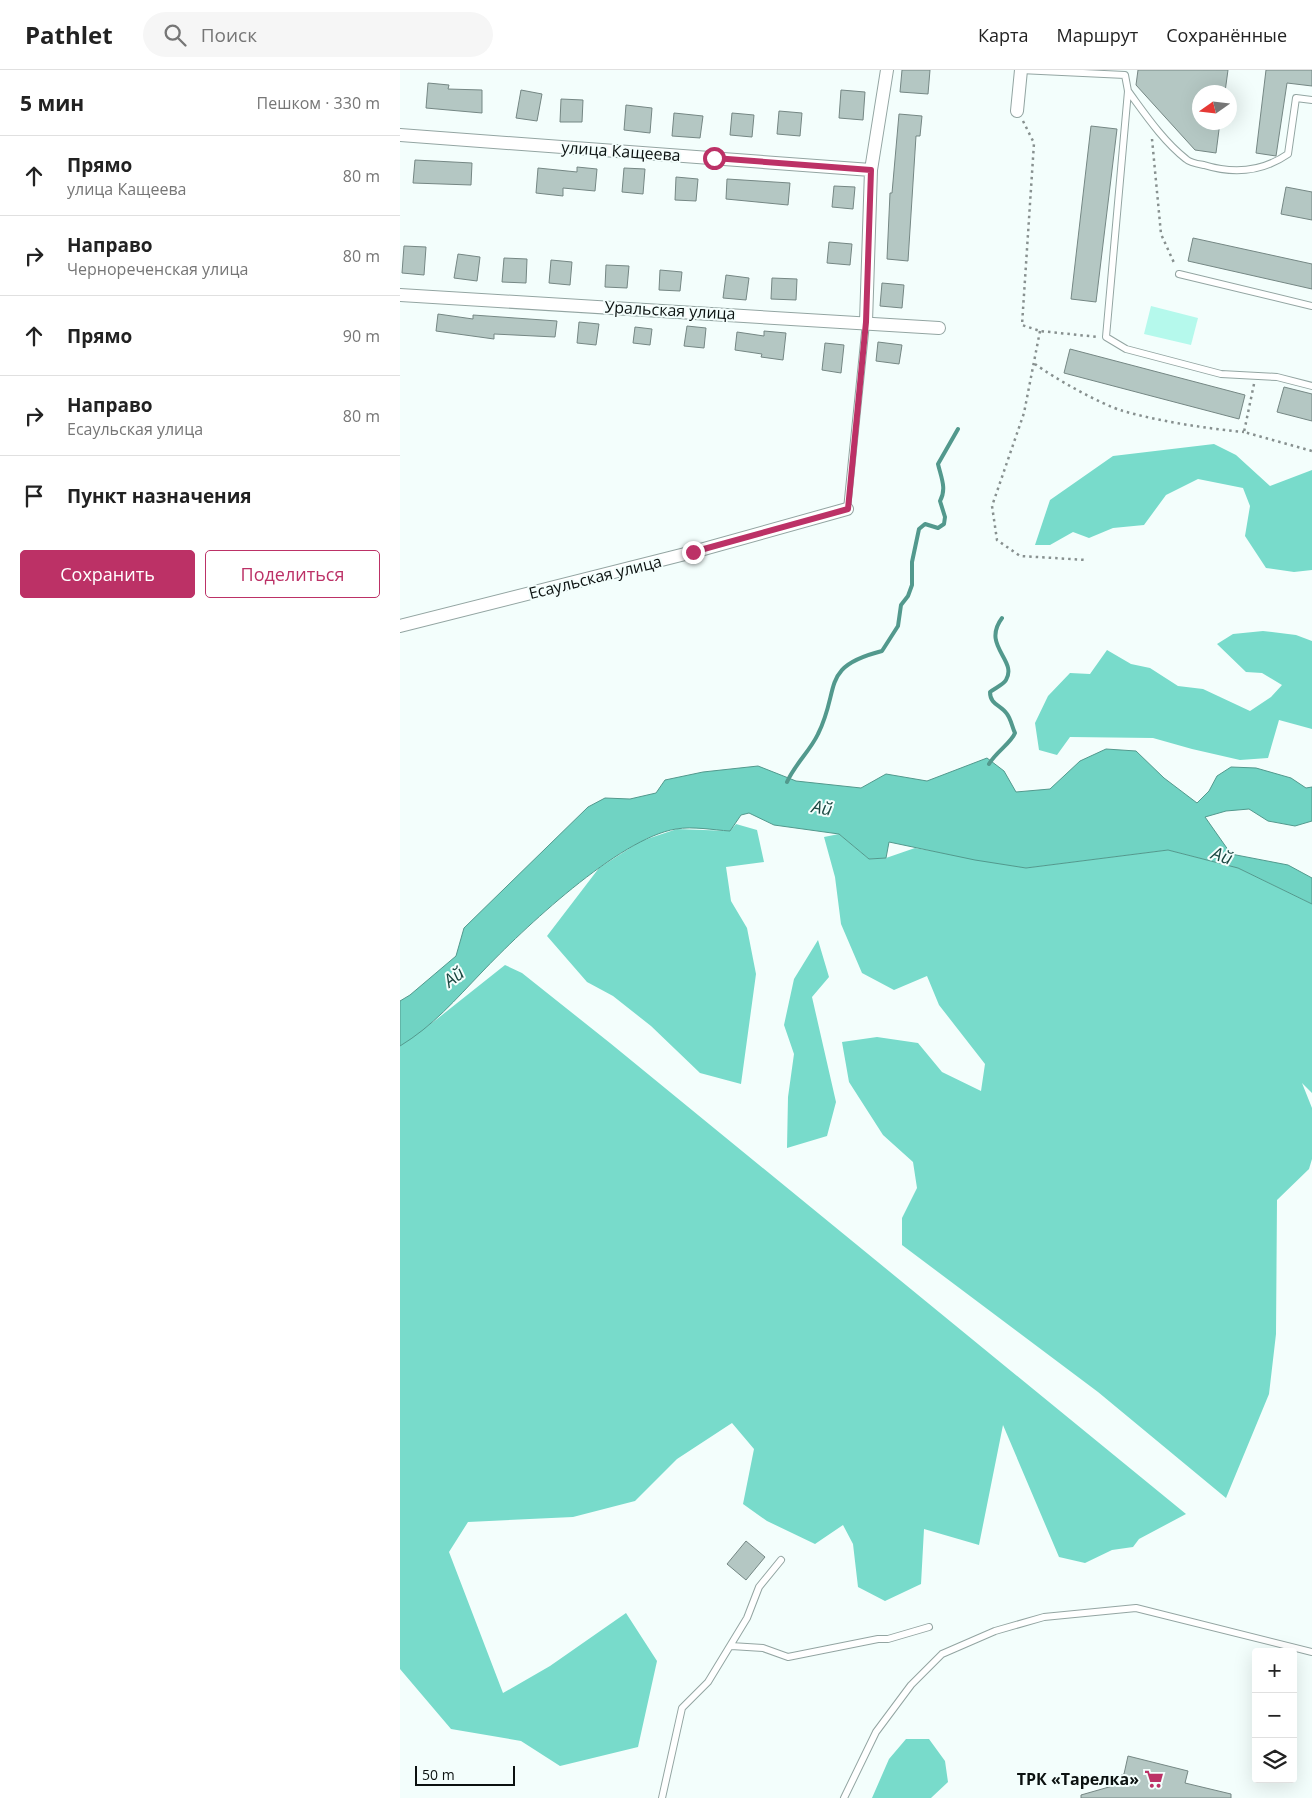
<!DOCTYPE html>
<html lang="ru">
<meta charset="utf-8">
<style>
:root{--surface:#fff;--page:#f6f6f6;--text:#222;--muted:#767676;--line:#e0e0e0;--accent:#bc3166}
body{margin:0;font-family:"Open Sans",sans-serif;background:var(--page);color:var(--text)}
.controls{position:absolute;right:15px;bottom:15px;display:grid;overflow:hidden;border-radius:5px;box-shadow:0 5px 20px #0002}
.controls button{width:45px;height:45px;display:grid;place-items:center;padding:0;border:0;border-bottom:1px solid var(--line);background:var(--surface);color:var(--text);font:25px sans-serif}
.compass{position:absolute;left:792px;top:15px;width:45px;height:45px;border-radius:50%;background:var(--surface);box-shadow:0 5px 20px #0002;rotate:256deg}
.scale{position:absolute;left:15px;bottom:12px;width:100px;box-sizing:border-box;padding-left:5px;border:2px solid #0b1110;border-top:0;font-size:14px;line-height:18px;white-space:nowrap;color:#0b1110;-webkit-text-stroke:4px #f3fefc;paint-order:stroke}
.stop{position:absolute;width:15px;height:15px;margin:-11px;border:4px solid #bc3166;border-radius:50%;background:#fff}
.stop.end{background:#bc3166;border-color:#fff;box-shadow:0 1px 5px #0008}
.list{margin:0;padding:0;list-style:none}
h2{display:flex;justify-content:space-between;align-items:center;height:65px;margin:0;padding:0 20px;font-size:21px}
h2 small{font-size:16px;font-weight:400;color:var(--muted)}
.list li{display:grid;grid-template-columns:32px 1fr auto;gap:15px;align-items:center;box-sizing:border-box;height:80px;padding:0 20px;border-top:1px solid var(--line)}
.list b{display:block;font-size:19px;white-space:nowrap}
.list p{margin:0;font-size:16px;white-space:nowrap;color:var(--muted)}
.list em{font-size:16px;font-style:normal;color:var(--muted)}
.actions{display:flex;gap:10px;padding:15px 20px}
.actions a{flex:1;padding:11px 0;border:1px solid var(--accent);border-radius:5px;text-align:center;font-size:18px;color:var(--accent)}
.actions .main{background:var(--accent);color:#fff}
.icon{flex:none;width:28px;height:28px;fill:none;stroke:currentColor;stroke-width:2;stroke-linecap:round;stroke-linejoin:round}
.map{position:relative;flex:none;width:912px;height:1728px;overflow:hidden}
header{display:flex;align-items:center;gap:30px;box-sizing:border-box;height:70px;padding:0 25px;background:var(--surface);border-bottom:1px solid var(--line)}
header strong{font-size:24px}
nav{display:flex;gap:28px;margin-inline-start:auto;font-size:18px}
.search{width:350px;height:45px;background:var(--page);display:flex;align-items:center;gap:12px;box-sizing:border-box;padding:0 18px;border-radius:28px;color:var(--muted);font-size:19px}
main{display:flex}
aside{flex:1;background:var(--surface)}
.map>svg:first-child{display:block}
</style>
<header>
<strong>Pathlet</strong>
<div class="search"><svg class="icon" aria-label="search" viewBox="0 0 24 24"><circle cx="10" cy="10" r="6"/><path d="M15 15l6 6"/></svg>Поиск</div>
<nav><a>Карта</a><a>Маршрут</a><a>Сохранённые</a></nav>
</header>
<main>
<aside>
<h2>5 мин<small>Пешком · 330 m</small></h2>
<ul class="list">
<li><svg class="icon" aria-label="ahead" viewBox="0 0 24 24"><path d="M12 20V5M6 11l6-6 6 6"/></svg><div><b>Прямо</b><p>улица Кащеева</p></div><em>80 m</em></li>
<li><svg class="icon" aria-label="right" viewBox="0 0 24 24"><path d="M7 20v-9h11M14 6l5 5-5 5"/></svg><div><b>Направо</b><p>Чернореченская улица</p></div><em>80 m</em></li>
<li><svg class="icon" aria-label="ahead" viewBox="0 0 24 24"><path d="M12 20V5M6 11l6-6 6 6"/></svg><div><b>Прямо</b></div><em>90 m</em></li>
<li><svg class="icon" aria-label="right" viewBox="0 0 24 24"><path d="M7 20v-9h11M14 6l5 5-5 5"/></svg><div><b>Направо</b><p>Есаульская улица</p></div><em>80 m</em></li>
<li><svg class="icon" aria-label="arrive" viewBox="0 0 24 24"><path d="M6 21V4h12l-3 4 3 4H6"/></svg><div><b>Пункт назначения</b></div></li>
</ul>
<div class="actions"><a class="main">Сохранить</a><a>Поделиться</a></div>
</aside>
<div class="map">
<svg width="912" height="1728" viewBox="0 0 912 1728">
<rect width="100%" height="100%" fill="#f3fefc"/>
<path fill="#b5f9ec" d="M 751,236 L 798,248 L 791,275 L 744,264 Z"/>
<path fill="#78dbcb" d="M 814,374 L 836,385 L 870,416 L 912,400 L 912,500 L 894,502 L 866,498 L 845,466 L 850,436 L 843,418 L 798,409 L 766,425 L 744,455 L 713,458 L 689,468 L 673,462 L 650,475 L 635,475 L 650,430 L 713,386 Z
M 863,561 L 896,565 L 912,571 L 912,659 L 879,650 L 868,688 L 840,690 L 792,679 L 753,668 L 670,667 L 657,685 L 639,680 L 635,653 L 648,626 L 670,603 L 690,604 L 707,580 L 731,594 L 750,598 L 778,616 L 803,619 L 850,641 L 871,627 L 882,615 L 862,603 L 846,602 L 817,574 L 833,564 Z
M 336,754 L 357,760 L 364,792 L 326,797 L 331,831 L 347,858 L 356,904 L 341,1014 L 300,1003 L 251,956 L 213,926 L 187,912 L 147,866 L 199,798 L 241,771 L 277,759 L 330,761 Z
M 439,764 L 469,789 L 486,788 L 515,778 L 626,798 L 768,780 L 838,798 L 912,834 L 912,1023 L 902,1013 L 912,1038 L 912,1089 L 909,1099 L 877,1130 L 876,1264 L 869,1324 L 826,1428 L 698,1322 L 502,1175 L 502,1148 L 517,1118 L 513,1092 L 483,1065 L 449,1012 L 442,972 L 477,967 L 518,973 L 542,1002 L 581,1021 L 585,994 L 539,935 L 527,906 L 494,920 L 462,903 L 441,854 L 435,807 L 424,767 Z
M 418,870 L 429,907 L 412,927 L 436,1032 L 427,1066 L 387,1078 L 388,1027 L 394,984 L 384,955 L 394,909 Z
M 105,895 L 122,903 L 210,973 L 786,1444 L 739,1469 L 733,1477 L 712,1480 L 685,1493 L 659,1487 L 603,1355 L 579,1475 L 524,1459 L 521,1514 L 485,1531 L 458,1517 L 453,1474 L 443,1455 L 415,1474 L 367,1451 L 343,1434 L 354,1379 L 332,1353 L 277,1389 L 235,1431 L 173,1447 L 68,1452 L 49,1482 L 103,1623 L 150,1596 L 226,1543 L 257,1591 L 238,1677 L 160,1696 L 121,1671 L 51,1659 L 0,1599 L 0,976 L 37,949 Z
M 506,1669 L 529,1669 L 545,1691 L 548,1712 L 531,1728 L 472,1728 L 489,1689 Z"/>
<path fill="#70d3c3" stroke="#52998d" d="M 706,679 L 736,681 L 764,708 L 797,733 L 809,721 L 817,706 L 831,697 L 856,698 L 891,708 L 906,718 L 912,717 L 912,751 L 895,756 L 868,751 L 849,739 L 826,741 L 805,747 L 831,784 L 888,795 L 912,808 L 912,834 L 838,798 L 768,780 L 626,798 L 575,790 L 489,772 L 486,788 L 469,789 L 439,764 L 374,755 L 349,743 L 341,745 L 330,761 C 313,760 293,756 276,759 C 219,768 122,860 82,902 C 56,929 33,956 0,976 L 0,931 L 10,925 L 56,886 L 64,858 L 188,737 L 205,728 L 230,729 L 256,723 L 265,710 L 303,702 L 358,696 L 396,711 L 461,718 L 486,704 L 527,711 L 587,688 L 604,701 L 616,722 L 650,719 L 680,691 Z"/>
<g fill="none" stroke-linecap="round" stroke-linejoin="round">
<path stroke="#52998d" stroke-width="4" d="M 589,694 C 596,682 611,673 615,663 C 612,657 611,649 607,644 C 601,635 590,635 590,622 C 595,618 603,615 606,610 C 618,590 581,576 602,548
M 387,712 C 395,694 410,681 418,664 C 441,618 419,597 482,581 L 498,556 L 501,535 L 508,526 L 512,515 L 512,492 L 519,459 L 525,454 L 538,458 L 544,454 L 545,447 L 540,431 C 547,419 541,407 538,394 L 558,359"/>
</g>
<path fill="#b4c7c3" stroke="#758784" d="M 502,0 L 530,0 L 528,24 L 500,22 Z
M 738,0 L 828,0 L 825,22 L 800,22 L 800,52 L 820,52 L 816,83 L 795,80 L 736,15 Z
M 866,0 L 912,0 L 912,16 L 887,13 L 876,86 L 856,83 Z
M 28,13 L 49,15 L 48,19 L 82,20 L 82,43 L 26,38 Z
M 121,20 L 142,24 L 137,51 L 116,48 Z
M 441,20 L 465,22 L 463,50 L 439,48 Z
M 161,29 L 183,30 L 182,52 L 160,52 Z
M 226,35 L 252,38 L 250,63 L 224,60 Z
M 379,41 L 402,43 L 400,66 L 377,64 Z
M 274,43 L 303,46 L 300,68 L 272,66 Z
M 332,43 L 354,45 L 352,67 L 330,65 Z
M 499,44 L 522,46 L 520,66 L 516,66 L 508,191 L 487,189 L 490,123 L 492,123 Z
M 691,56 L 717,59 L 696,232 L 671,229 Z
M 15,90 L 72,93 L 71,115 L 13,113 Z
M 177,97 L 197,99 L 195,121 L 163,118 L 163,126 L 136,123 L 138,98 L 177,102 Z
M 224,98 L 245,99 L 243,124 L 222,122 Z
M 276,107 L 298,109 L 296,131 L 275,130 Z
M 327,109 L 390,113 L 388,135 L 326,129 Z
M 434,116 L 455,117 L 453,139 L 432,137 Z
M 886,117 L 912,122 L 912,150 L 881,144 Z
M 793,168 L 912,194 L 912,219 L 788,191 Z
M 429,172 L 452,174 L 450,195 L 427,193 Z
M 4,176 L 26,177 L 24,205 L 2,203 Z
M 58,184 L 80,187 L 77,211 L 54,208 Z
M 104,188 L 127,189 L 126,213 L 102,212 Z
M 151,190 L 172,192 L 170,215 L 149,213 Z
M 206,195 L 229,196 L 227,218 L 205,217 Z
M 260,200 L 282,202 L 280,221 L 259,220 Z
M 326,205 L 349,208 L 346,230 L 323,228 Z
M 372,208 L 397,209 L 396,230 L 371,229 Z
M 482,213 L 504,215 L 502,238 L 480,236 Z
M 38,244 L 73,249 L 73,245 L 157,251 L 155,267 L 94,264 L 94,269 L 36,261 Z
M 179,252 L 199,254 L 196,275 L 177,273 Z
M 287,256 L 306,258 L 304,278 L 284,276 Z
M 235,257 L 252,259 L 250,275 L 233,273 Z
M 364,261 L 386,263 L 383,290 L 361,287 L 362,284 L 335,280 L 337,262 L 364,266 Z
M 478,272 L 502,275 L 499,294 L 476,291 Z
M 425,273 L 444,275 L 441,303 L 422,300 Z
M 670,279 L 845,325 L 839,349 L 664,303 Z
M 884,317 L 912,324 L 912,351 L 877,342 Z
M 346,1471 L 365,1487 L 346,1510 L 327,1494 Z
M 728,1686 L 788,1701 L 785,1713 L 831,1724 L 831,1728 L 681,1728 L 681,1725 L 723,1713 L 721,1705 L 724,1704 Z"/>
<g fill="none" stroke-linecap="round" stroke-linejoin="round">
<g stroke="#93a5a2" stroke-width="8">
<path id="lane" d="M 620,0 L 725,5 L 728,21 L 706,267 L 726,279 L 821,304 L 877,307 L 912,316
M 728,21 C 745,44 763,71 786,89 C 790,93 798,94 804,95 C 833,104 862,102 888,84 L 896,28 L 912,30
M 779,204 L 912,236
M 447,439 L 466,253
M 331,1576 L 363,1578 L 388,1587 L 478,1569 L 488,1569 L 529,1557
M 262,1728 L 282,1638 L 308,1612 L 347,1548 L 359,1517 L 381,1490
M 444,1728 L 476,1662 L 511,1615 L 542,1584 L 595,1561 L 644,1547 L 736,1538 L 912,1582"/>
</g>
<g stroke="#93a5a2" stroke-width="14">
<path id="street" d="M 617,41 L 621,0
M 0,65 L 471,100
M 0,225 L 539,258
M 466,252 L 471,100 L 487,0
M 0,556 L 293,482 L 447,439"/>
</g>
<path stroke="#87908f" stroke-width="2.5" stroke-dasharray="2.5 4" stroke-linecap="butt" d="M 623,51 L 634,73 L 622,255 L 640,261 L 698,267
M 752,69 L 761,164 L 775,195
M 640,261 L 624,343 L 592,436 L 597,470 L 620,486 L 687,490
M 635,294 C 654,308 700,334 723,341 C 762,352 804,358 844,362
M 854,314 L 844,362 L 912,381"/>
<use href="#lane" stroke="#fff" stroke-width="6"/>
<use href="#street" stroke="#fff" stroke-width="12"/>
</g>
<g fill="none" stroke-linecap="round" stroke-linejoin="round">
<path stroke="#bc3166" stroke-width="6" d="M 293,482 L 448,439 L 466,252 L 471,100 L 314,88"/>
</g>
<defs>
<g id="supermarket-bare" transform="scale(1.5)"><path d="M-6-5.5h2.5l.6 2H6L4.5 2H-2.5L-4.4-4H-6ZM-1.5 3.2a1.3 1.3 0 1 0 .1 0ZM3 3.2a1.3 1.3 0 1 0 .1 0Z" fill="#bc3166" stroke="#f3fefc" stroke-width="2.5" paint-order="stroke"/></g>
</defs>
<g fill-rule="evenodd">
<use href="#supermarket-bare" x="754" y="1709"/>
</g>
<g text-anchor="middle" stroke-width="4" stroke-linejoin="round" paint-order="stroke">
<g font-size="16" fill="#0b1110" stroke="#f3fefc">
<text transform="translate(221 81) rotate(4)" y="6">улица Кащеева</text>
<text transform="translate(270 240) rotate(3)" y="6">Уральская улица</text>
<text transform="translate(195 507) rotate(-14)" y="6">Есаульская улица</text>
</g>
<g font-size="16" font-weight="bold" fill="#0b1110" stroke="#f3fefc" text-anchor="end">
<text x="739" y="1715">ТРК «Тарелка»</text>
</g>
<g font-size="18" font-style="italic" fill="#1a4740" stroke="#f3fefc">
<text transform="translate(422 738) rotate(10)" y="6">Ай</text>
<text transform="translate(822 786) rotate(19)" y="6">Ай</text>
<text transform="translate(54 907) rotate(-37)" y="6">Ай</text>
</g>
</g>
</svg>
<div class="controls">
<button>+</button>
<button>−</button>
<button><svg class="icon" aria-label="layers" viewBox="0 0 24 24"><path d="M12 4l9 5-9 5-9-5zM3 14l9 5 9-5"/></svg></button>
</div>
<svg class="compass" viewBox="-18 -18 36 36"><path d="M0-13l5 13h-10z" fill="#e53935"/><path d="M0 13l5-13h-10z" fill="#767676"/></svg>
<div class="scale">50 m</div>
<div class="stop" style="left:314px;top:88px"></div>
<div class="stop end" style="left:293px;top:482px"></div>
</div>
</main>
